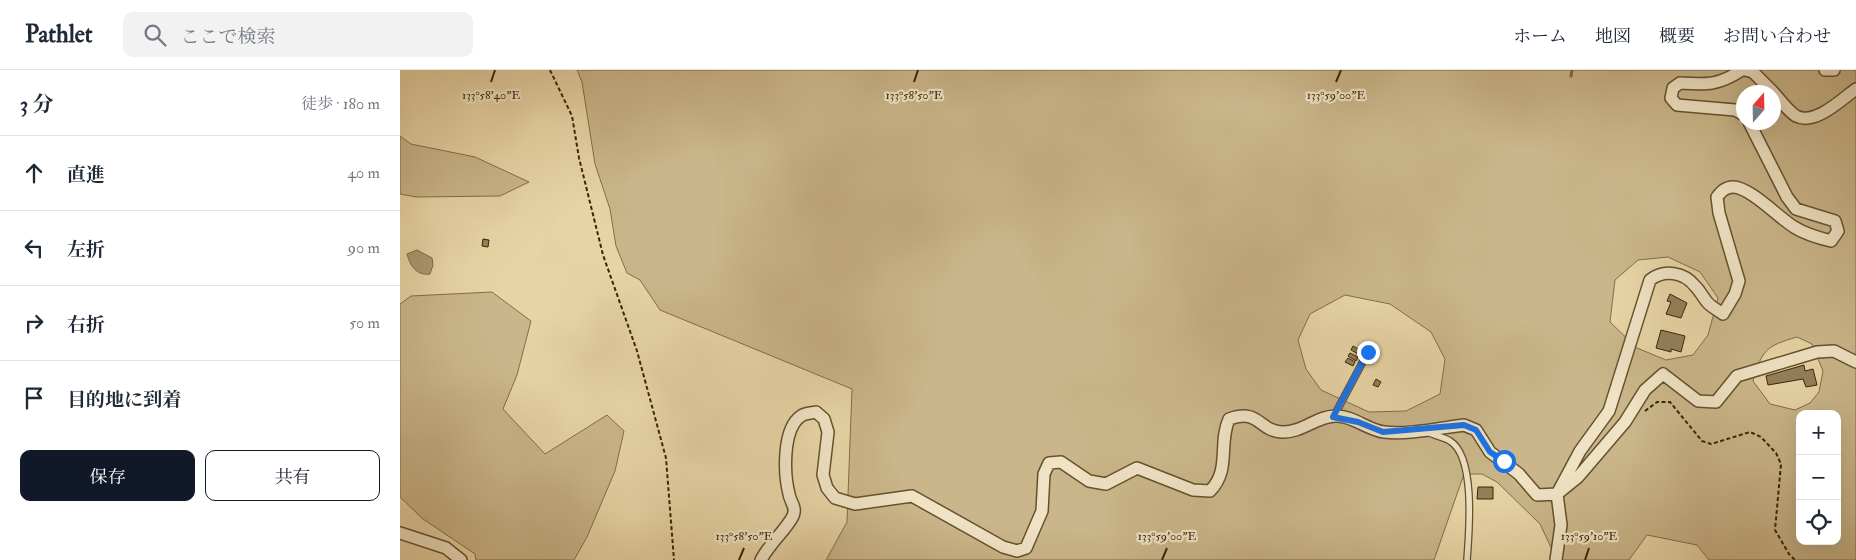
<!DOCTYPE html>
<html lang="ja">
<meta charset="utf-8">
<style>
:root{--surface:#fff;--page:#f2f2f3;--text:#1f2937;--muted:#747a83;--line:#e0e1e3;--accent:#111827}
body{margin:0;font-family:"IM FELL Double Pica","Noto Serif JP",serif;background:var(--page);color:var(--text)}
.controls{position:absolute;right:15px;bottom:15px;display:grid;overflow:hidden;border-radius:10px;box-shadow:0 5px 20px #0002}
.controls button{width:45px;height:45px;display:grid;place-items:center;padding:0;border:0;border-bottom:1px solid var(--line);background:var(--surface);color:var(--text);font:25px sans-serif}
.compass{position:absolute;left:1336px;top:15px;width:45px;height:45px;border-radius:50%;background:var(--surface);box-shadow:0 5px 20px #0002;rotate:20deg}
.stop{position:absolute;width:15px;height:15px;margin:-11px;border:4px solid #1a73e8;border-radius:50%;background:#fff}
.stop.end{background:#1a73e8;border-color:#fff;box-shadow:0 1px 5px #0008}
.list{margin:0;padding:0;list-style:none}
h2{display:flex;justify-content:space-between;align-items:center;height:65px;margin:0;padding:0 20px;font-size:21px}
h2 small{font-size:16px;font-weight:400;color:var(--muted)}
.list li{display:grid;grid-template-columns:32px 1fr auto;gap:15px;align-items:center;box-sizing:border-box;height:75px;padding:0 20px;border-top:1px solid var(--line)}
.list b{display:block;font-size:19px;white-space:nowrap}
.list em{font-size:16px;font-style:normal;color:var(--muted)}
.actions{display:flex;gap:10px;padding:15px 20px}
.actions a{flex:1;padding:11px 0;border:1px solid var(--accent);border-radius:10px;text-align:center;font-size:18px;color:var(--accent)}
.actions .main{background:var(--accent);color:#fff}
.icon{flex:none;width:28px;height:28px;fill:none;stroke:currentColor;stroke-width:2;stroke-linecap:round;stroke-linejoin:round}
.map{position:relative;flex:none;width:1456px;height:490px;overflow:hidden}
header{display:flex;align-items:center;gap:30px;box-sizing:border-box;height:70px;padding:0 25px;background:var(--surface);border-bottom:1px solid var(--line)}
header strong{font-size:24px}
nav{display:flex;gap:28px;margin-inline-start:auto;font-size:18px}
.search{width:350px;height:45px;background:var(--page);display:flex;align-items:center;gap:12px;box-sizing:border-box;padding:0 18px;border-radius:10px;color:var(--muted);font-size:19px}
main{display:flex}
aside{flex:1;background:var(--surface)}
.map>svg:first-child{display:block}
</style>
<header>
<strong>Pathlet</strong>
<div class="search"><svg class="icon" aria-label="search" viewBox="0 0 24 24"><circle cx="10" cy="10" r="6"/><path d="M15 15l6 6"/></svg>ここで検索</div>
<nav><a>ホーム</a><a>地図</a><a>概要</a><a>お問い合わせ</a></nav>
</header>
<main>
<aside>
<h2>3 分<small>徒歩 · 180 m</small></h2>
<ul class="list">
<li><svg class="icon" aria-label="ahead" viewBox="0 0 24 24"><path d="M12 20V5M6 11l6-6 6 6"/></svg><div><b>直進</b></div><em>40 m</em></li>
<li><svg class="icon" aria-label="left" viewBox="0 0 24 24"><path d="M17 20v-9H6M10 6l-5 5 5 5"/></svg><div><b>左折</b></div><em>90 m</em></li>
<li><svg class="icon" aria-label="right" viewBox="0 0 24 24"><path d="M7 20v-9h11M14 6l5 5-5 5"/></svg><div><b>右折</b></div><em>50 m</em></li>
<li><svg class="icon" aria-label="arrive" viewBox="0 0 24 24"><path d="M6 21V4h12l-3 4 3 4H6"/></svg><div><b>目的地に到着</b></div></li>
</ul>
<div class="actions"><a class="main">保存</a><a>共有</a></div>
</aside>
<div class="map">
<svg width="1456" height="490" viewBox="0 0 1456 490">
<rect width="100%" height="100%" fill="#e7d4a5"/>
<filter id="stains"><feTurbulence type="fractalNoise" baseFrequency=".004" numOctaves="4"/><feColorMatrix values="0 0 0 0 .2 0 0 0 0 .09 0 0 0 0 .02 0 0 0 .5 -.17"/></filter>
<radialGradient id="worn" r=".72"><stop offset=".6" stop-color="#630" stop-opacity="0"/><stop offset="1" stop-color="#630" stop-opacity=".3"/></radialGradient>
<path fill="#cab68a" stroke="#826e49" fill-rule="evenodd" d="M 177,0 L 1456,0 L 1456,490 L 1309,490 L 1297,475 L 1247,465 L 1229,490 L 1157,490 L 1140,454 L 1097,412 L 1082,404 L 1064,404 L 1034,490 L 426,490 L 447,452 L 452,319 L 260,240 L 240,210 L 227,203 L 216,176 L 210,139 L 195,94 L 182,12 ZM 1344,22 L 1374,22 L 1374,52 L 1344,52 ZM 1268,187 L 1300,202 L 1318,228 L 1308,265 L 1293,285 L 1266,290 L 1237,278 L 1210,252 L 1215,210 L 1238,190 ZM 945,225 L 990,234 L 1031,262 L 1045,289 L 1040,324 L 1006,341 L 969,342 L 921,320 L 906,299 L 898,270 L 910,244 ZM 1397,267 L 1412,274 L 1423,301 L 1419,322 L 1410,333 L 1395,340 L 1370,334 L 1353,311 C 1362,280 1366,276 1397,267 ZM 1400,344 L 1437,344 L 1437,471 L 1400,471 Z
M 0,66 L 11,74 L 75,87 L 129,112 L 100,126 L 16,127 L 0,124 Z
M 92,222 L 131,251 L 117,305 L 103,339 L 145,384 L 207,345 L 224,361 L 215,401 L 187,467 L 174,490 L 76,490 L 75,484 L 23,449 L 0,427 L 0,234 L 11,226 Z"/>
<path fill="#ac9870" stroke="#7e6a46" d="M 17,180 L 32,188 L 33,195 L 30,204 C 17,206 10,196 7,184 Z"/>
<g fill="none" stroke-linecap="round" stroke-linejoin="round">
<path stroke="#7e6a46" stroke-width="3" d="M 1171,6 L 1172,0"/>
</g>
<path fill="#94805a" stroke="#3a2508" d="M 83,169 L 89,170 L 88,177 L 82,176 Z
M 1270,224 L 1287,233 L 1281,248 L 1266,244 L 1271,232 L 1267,231 Z
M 1261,260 L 1285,266 L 1281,282 L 1271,279 L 1271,282 L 1256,278 Z
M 953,276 L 962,281 L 960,285 L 951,280 Z
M 950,283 L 958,287 L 956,291 L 948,286 Z
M 948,288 L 955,292 L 953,296 L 945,292 Z
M 1404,295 L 1405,301 L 1413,299 L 1417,315 L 1406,317 L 1403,309 L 1368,315 L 1366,306 Z
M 976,309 L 981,312 L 978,317 L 973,315 Z
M 1078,417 L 1093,417 L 1093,429 L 1077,429 Z"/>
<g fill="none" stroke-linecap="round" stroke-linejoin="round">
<g stroke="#65512f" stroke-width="8">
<path id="service" d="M 934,346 L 968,282
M 1028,362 C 1035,366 1044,367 1050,371 C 1076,387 1069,463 1067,490"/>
</g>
<g stroke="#65512f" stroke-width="14">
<path id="minor" d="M 1342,0 C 1319,15 1308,15 1280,13 L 1273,18 L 1271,28 L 1277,35 L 1335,40 L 1344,45
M 1345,0 L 1353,2 L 1373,22
M 1425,0 L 1434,0
M 1374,23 C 1380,30 1388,41 1396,46 C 1415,56 1442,29 1456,19
M 0,463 L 46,478 L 61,490
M 361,490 C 370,473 386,460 393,446 C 397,437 390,432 389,424 C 384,404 382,359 401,346 C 405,343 412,343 416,342 L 424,349 L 428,362 L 423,405 L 427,418 L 435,428 L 455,434 L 512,426 L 603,477 L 617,481 L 626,478 L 642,441 L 644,404 L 649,393 L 661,392 L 689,411 L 706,414 L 737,398 L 793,420 L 810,421 C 831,400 818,374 829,349 C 860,338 858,361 882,362 C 902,363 918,345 937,346 C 953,346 968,360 984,362 C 1007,365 1040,358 1064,355 L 1076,360 L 1090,382 L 1119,404 L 1137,425 L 1157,424 L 1178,407 L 1225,352 L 1245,320 L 1263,304 L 1298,331 L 1316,332 L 1337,306 L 1417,282 L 1434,281 L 1456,292
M 1156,490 L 1161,455 L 1157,424 L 1180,381 L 1209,341 L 1250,210 C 1264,199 1284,202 1295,216 C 1300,221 1303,227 1307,232 C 1311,237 1318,240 1323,244 L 1335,224 L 1339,211 L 1319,143 L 1317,127 C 1321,122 1325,117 1333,117 C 1350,117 1379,148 1394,157 C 1405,164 1419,168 1431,171 L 1438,161 L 1435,151 L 1396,139 L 1387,127 L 1349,52"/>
</g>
<path stroke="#3a2508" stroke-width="2" stroke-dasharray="4 2.5" stroke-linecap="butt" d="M 150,0 L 172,46 L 179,88 L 203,185 L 237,281 L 266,388 L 274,490
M 1245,341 L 1257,332 L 1270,332 L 1302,371 L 1311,374 L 1350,362 L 1361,367 L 1376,383 L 1381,394 L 1375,460 L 1389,484 L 1395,490"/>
<use href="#service" stroke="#efe3c4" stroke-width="5.5"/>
<use href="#minor" stroke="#efe3c4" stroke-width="11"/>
</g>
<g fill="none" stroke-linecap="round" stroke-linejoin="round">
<path stroke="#1a73e8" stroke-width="6" d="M 968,282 L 933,347 L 958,352 L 983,362 L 1064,355 L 1076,360 L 1090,382 L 1104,391"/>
</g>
<path fill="none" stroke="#3a2508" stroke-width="2" d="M 91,12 L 95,0M 514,12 L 518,0M 936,12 L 941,0M 339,490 L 344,478M 762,490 L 767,478M 1185,490 L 1189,478"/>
<g font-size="12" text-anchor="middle" fill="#3a2508" stroke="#efe3c4" stroke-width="4.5" stroke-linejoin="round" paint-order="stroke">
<text x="91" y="29">133°58'40"E</text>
<text x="514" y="29">133°58'50"E</text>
<text x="936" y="29">133°59'00"E</text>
<text x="344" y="470">133°58'50"E</text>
<text x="767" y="470">133°59'00"E</text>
<text x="1189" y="470">133°59'10"E</text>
</g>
<rect width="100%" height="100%" filter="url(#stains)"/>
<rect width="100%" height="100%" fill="url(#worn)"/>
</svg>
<div class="controls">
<button>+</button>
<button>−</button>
<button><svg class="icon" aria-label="locate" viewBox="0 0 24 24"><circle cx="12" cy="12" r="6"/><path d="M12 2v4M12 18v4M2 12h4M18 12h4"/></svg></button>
</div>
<svg class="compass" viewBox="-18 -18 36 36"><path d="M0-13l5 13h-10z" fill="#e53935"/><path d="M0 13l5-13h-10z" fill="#747a83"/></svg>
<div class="stop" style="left:1104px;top:391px"></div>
<div class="stop end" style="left:968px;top:282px"></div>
</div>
</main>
